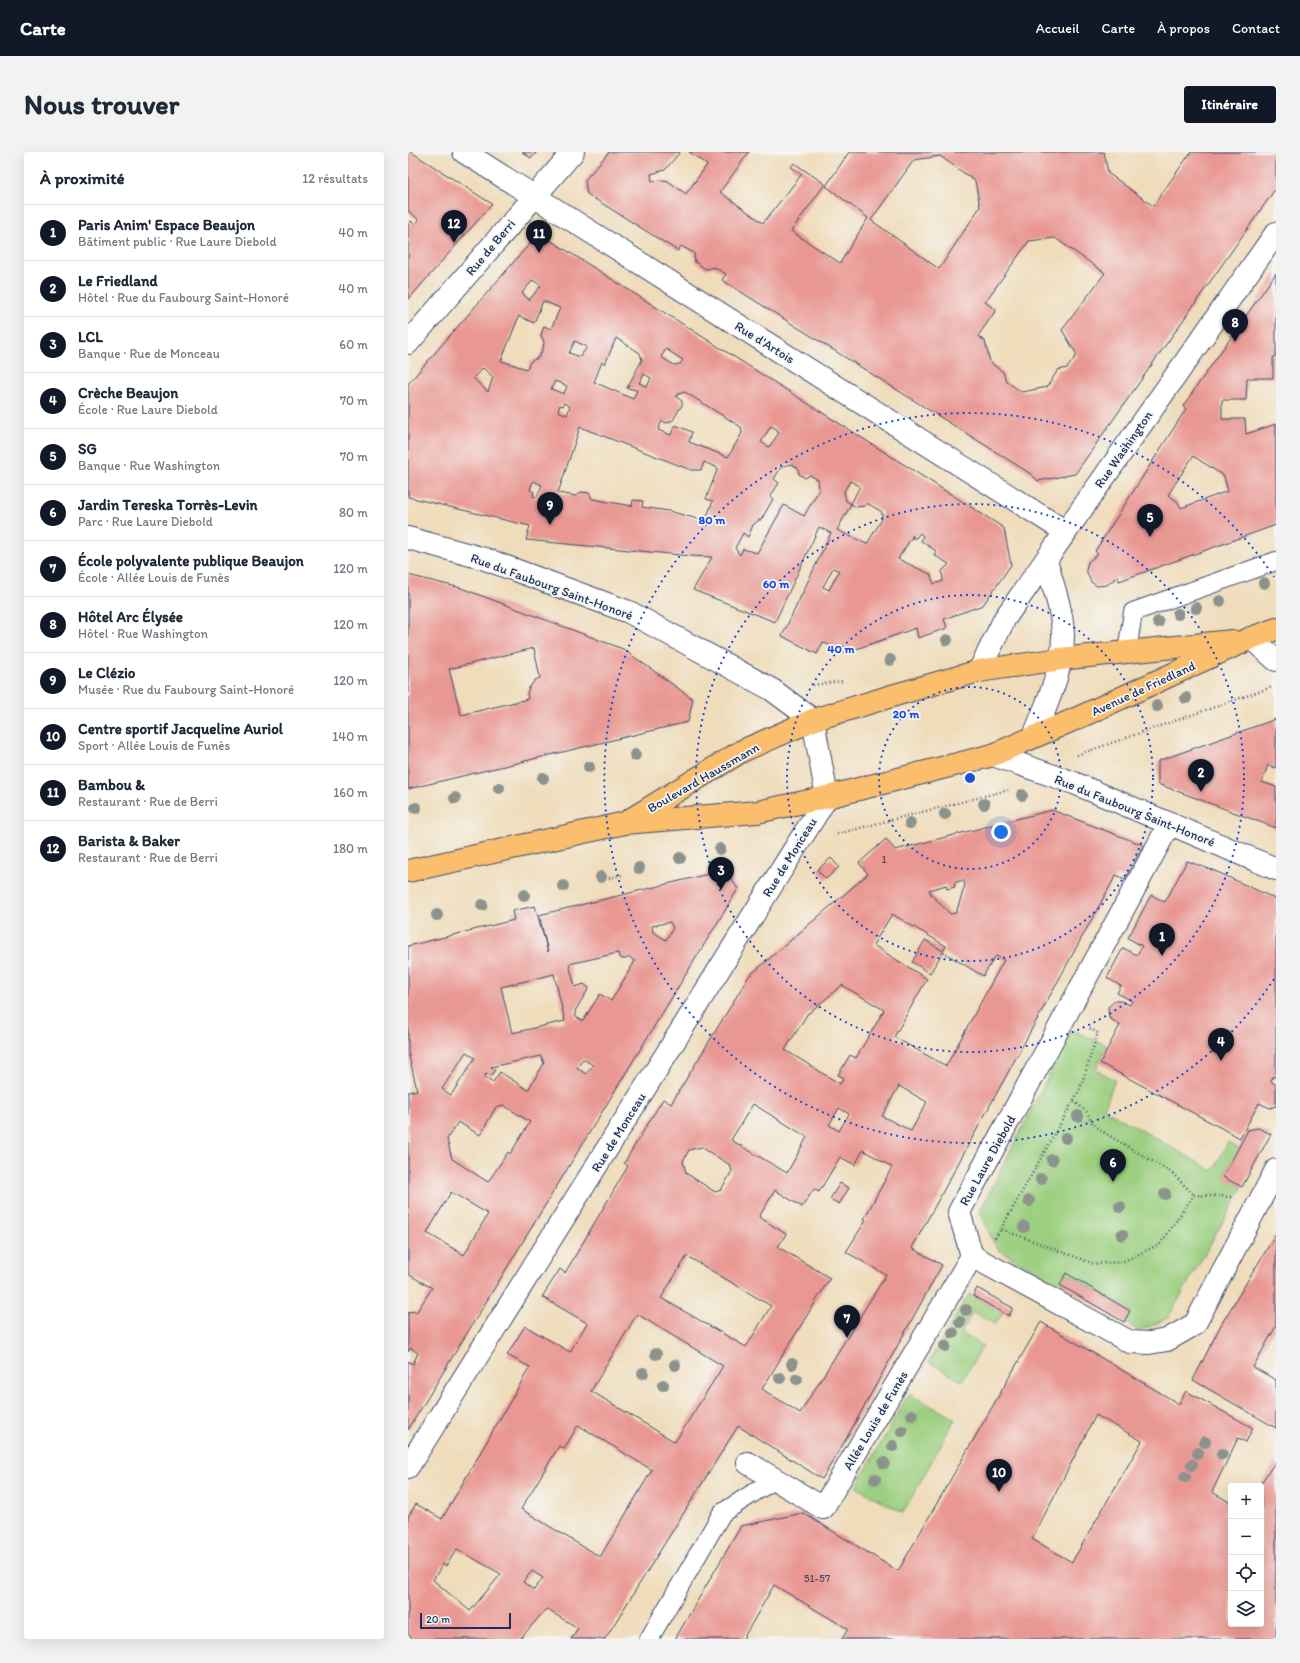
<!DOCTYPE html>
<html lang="fr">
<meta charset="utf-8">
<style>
:root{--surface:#fff;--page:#f2f2f3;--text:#1f2937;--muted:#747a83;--line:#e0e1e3;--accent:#111827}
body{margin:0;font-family:Itim,sans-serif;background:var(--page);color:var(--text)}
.controls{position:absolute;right:12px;bottom:12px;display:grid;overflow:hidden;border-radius:4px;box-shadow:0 4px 16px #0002}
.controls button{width:36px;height:36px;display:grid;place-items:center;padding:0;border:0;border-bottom:1px solid var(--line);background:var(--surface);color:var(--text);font:20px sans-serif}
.scale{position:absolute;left:12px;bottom:10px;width:91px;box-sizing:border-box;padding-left:4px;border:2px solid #1b2f5e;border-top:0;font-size:11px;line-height:14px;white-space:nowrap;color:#1b2f5e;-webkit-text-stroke:3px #f6f6f2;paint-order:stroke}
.you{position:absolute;left:593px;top:680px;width:14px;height:14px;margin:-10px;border:3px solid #fff;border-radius:50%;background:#1a73e8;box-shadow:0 0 0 6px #1a73e833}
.badge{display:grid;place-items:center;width:26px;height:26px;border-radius:50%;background:var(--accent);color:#fff;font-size:13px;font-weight:700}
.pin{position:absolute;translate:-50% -33px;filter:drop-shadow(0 1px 2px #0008)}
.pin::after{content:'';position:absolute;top:21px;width:14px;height:12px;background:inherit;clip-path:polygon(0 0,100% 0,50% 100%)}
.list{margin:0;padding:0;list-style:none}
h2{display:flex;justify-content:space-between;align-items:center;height:52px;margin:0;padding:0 16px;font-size:17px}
h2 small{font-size:13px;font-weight:400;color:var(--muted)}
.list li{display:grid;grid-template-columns:26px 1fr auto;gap:12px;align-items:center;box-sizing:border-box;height:56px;padding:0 16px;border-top:1px solid var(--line)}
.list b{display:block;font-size:15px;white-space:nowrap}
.list p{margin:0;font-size:13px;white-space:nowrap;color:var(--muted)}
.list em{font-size:13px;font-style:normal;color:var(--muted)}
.icon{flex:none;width:22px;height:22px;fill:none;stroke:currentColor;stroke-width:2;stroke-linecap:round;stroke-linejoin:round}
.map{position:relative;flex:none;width:868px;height:1487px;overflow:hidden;border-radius:4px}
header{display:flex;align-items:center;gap:24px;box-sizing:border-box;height:56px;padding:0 20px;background:var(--accent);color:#fff}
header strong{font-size:19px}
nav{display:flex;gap:22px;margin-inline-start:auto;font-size:14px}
.intro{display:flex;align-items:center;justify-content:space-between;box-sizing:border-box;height:96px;padding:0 24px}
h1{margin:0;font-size:28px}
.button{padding:10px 18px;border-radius:4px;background:var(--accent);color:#fff;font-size:14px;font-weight:700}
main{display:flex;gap:24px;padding:0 24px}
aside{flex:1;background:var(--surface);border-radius:4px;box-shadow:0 4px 16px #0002}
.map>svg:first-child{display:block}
</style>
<header>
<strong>Carte</strong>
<nav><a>Accueil</a><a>Carte</a><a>À propos</a><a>Contact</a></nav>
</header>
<div class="intro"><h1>Nous trouver</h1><a class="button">Itinéraire</a></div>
<main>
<aside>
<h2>À proximité<small>12 résultats</small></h2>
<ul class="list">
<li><span class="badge">1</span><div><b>Paris Anim' Espace Beaujon</b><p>Bâtiment public · Rue Laure Diebold</p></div><em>40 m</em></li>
<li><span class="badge">2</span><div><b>Le Friedland</b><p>Hôtel · Rue du Faubourg Saint-Honoré</p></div><em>40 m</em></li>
<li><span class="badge">3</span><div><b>LCL</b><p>Banque · Rue de Monceau</p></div><em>60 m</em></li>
<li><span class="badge">4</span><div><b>Crèche Beaujon</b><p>École · Rue Laure Diebold</p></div><em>70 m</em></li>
<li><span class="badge">5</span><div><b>SG</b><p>Banque · Rue Washington</p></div><em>70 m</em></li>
<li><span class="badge">6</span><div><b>Jardin Tereska Torrès-Levin</b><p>Parc · Rue Laure Diebold</p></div><em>80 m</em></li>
<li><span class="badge">7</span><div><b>École polyvalente publique Beaujon</b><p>École · Allée Louis de Funès</p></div><em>120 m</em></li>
<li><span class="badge">8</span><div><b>Hôtel Arc Élysée</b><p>Hôtel · Rue Washington</p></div><em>120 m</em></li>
<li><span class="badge">9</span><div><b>Le Clézio</b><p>Musée · Rue du Faubourg Saint-Honoré</p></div><em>120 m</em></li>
<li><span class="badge">10</span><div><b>Centre sportif Jacqueline Auriol</b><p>Sport · Allée Louis de Funès</p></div><em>140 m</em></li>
<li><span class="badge">11</span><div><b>Bambou &amp;</b><p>Restaurant · Rue de Berri</p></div><em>160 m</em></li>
<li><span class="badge">12</span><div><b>Barista &amp; Baker</b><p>Restaurant · Rue de Berri</p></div><em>180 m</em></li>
</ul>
</aside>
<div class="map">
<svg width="868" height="1487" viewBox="0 0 868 1487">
<rect width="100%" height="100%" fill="#f6f6f2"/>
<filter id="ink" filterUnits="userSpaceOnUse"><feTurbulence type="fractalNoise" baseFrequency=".025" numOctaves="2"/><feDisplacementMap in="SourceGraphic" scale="8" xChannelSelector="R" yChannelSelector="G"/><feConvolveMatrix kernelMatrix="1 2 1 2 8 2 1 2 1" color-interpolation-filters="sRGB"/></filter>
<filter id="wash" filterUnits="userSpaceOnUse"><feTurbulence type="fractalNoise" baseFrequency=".012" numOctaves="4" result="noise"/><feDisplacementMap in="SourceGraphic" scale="16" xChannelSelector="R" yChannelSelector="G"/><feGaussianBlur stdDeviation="0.9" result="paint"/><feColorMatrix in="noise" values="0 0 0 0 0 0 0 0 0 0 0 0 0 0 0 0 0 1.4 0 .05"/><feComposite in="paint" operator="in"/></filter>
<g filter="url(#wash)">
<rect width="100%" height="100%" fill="#efdcba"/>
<path fill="#9ccf80" stroke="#5c7f6f" d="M 664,878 L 698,893 L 688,918 L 707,928 L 696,957 L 805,1019 L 820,990 L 831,996 L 815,1025 L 834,1035 L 829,1045 L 760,1166 L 731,1179 L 716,1170 L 722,1159 L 659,1121 L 652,1133 L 591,1098 L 585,1090 L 572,1059 Z
M 561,1142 L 595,1161 L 587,1172 L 565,1160 L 553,1181 L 575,1194 L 554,1229 L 521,1210 Z
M 501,1242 L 547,1267 L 495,1361 L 448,1335 Z"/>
<g id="blocks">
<path fill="#e99792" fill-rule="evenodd" d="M 0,0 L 3,0 L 84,52 L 0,148 L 0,73 L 3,69 L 7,73 L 11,68 L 0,59 Z
M 114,0 L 129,0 L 123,6 Z
M 201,0 L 272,0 L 257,18 L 243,22 L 244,29 L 255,28 L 260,29 L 278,42 L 299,13 L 281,0 L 341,0 L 312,40 L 355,71 L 394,22 L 383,15 L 386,11 L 417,32 L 383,79 L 432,111 L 460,66 L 418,34 L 441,0 L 696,0 L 700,21 L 745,54 L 783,0 L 868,0 L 868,36 L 667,322 L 630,329 L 623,322 L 314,128 L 318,122 L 306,115 L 298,117 L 287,110 L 286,101 L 273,94 L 270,99 L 179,42 L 177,28 ZM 532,4 L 567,29 L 572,55 L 531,117 L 463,68 L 506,8 ZM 647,86 L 697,121 L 654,178 L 669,203 L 659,216 L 650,218 L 639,235 L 614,240 L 598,229 L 595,220 L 582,210 L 577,189 L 570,184 L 588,158 L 577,150 L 621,89 Z
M 131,81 L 596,376 L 603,413 L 575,453 L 536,467 L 539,476 L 510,486 L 508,476 L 437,501 L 415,490 L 409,502 L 374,484 L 423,381 L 411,375 L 367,470 L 285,438 L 304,405 L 283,404 L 118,388 L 122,374 L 0,345 L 0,232 ZM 125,128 L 133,134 L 121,148 L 114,141 ZM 135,149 L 152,156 L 143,177 L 136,174 L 133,183 L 136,190 L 135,196 L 131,205 L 122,210 L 119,217 L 93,209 L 111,164 L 126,171 ZM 208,186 L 232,201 L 234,208 L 219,236 L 229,238 L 225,247 L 186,230 L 194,210 L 197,212 L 198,210 ZM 167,189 L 179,195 L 172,205 L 161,201 ZM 258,197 L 275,208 L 272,212 L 266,213 L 253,205 ZM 75,216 L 85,225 L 80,240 L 65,226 ZM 236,222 L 243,226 L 239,235 L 231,231 ZM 147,229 L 159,234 L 156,242 L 143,237 ZM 277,240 L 333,275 L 334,281 L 320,305 L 281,290 L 284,280 L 267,273 L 263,283 L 250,278 L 254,269 L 259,271 L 265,268 L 274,253 L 274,249 L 268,245 L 270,242 ZM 156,251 L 162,254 L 159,263 L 150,259 L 152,253 L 155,254 ZM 363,274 L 370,278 L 369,280 L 371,281 L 361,295 L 353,290 ZM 172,275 L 283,318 L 293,318 L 296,310 L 310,316 L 298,347 L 305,349 L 297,369 L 261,359 L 234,355 L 235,349 L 225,348 L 224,354 L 184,347 L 181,341 L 173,340 L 168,344 L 150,341 ZM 383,312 L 390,316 L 391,322 L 397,326 L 402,323 L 410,328 L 411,338 L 396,364 L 376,353 L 349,401 L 335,397 L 332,403 L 331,402 L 327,396 L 335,381 L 340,385 L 345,373 L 351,368 L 353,368 L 365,347 L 362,345 L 371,331 L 366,327 L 373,315 ZM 125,329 L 134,333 L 129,345 L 125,344 L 126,340 L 122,338 ZM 442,329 L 452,334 L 443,352 L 448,355 L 457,354 L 459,351 L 474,360 L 474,367 L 459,392 L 429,378 L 443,352 L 438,349 L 436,339 ZM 512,381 L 515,384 L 513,389 L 528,399 L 526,403 L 541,412 L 534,419 L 535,429 L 526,432 L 522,422 L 490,407 L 505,383 L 504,386 L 508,386 ZM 425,416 L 431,419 L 421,438 L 415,435 Z
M 868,121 L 868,203 L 865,206 L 865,226 L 839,226 L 838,248 L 814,248 L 814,267 L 837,267 L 838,282 L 868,272 L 868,373 L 714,428 L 711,429 L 710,425 L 708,426 L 699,433 L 689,434 L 683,430 L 678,418 L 680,410 L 690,402 L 687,399 L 689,396 L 778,257 L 775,254 ZM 785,304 L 816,324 L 820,339 L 773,356 L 769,349 L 760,343 Z
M 0,423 L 53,436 L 215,497 L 285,547 L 280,570 L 0,637 ZM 126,496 L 132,526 L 127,528 L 121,536 L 119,541 L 120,547 L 53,563 L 41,517 Z
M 868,567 L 868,616 L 860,613 L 854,630 L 868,635 L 868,676 L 750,632 L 750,609 Z
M 644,658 L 735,693 L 717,727 L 708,723 L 504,1096 L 534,1113 L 437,1289 L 414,1327 L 330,1274 L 197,1487 L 163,1487 L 170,1476 L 138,1457 L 112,1487 L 5,1487 L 0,1482 L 0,1365 L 8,1352 L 34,1367 L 122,1215 L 99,1203 L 117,1174 L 162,1200 L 179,1171 L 134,1145 L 152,1117 L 157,1121 L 220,1014 L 216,1011 L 255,947 L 263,952 L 341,824 L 460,722 L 451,711 L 478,687 L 487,698 ZM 555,728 L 557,733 L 548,761 L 542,762 L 523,742 L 521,738 L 538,733 L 539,737 L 547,735 L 546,731 ZM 484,762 L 538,794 L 535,799 L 517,788 L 504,810 L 522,821 L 535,800 L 575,824 L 588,804 L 596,808 L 538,914 L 486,885 L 519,827 L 465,793 ZM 434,833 L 476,858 L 448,906 L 442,903 L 430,923 L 436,926 L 432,932 L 377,898 L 400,861 L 401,861 ZM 491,934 L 519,950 L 503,979 L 474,964 ZM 345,952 L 399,985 L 379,1021 L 323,988 ZM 431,956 L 441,962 L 431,979 L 421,973 ZM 293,995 L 322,1013 L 324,1019 L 313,1038 L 307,1040 L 278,1021 L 275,1009 L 281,998 ZM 455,998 L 484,1015 L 456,1067 L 458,1068 L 438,1100 L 478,1123 L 392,1261 L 354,1237 L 422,1126 L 370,1095 L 378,1082 L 351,1065 L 367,1038 L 394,1055 L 406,1037 L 411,1040 L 432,1005 L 447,1013 ZM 279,1104 L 363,1154 L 338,1195 L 253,1146 ZM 229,1162 L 315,1214 L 267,1290 L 183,1239 ZM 170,1273 L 244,1318 L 192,1405 L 113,1357 L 151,1294 L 156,1297 ZM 49,1397 L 93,1422 L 62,1459 L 25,1428 L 35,1412 L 38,1414 ZM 124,1419 L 135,1426 L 126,1438 L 115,1430 Z
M 423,706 L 431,715 L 418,727 L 409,718 Z
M 779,709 L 807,719 L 868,747 L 868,926 L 865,924 L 863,929 L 868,933 L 868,954 L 862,956 L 851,951 L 832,986 L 692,911 L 712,873 L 701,866 L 700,855 L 707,849 L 713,849 L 722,853 L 724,849 L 709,841 L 713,834 L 699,826 L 715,796 L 729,803 L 734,794 L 720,786 L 743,743 L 757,750 Z
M 317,718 L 330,737 L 0,1278 L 0,1209 L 5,1212 L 10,1201 L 2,1196 L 0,1200 L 0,1161 L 5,1159 L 8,1161 L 24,1136 L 0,1122 L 0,940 L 9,938 L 0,900 L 0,794 L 106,768 L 104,759 L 127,754 L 140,800 L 131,763 ZM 262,770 L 265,776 L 258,788 L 245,780 L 244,774 ZM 210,801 L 211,805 L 214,807 L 218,807 L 221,805 L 227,809 L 203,849 L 192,842 L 175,869 L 168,865 L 167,859 L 181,836 L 176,832 L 167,835 L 161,812 ZM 146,822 L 157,869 L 104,881 L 93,835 ZM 58,900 L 67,906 L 43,943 L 34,937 ZM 133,904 L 136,911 L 120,938 L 92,920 L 85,930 L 77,925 L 78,921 L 83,924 L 87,918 L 83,915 ZM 175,907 L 185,913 L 178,922 L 169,916 ZM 95,953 L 122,970 L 102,1002 L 100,1000 L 80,1030 L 44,1007 L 39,987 L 50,970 L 72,983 L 88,955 ZM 43,1040 L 80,1062 L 56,1103 L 19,1081 Z
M 850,976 L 863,982 L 834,1035 L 815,1025 L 840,978 Z
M 432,1031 L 441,1036 L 431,1052 L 422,1047 Z
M 868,1082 L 868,1174 L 845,1215 L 868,1228 L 868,1276 L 785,1228 L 814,1171 Z
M 658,1121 L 722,1159 L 716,1170 L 652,1133 Z
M 569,1136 L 605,1156 L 601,1164 L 565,1144 Z
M 633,1170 L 771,1252 L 778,1239 L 845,1276 L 838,1290 L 830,1286 L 804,1340 L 823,1351 L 823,1472 L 853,1472 L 853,1334 L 851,1334 L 868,1309 L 868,1487 L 434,1487 L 440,1477 L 366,1433 L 335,1487 L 267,1487 L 333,1374 L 395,1361 L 490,1419 ZM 688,1263 L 734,1289 L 664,1410 L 624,1387 Z"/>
</g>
</g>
<g filter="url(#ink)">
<use href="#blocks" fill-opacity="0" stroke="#3b496c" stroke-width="1"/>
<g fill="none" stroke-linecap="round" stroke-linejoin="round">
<g stroke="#3b496c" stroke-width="20">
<path id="service" d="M 719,500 L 725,460 L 868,409
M 241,1487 L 314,1361 L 367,1327"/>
</g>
<g stroke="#3b496c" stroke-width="24">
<path id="pedestrian" d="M 340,1311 L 415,1356 L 564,1104"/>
</g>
<g stroke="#3b496c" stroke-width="24">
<path id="minor" d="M 56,0 L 658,380
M 0,191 L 165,0
M 843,486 L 868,508
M 571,519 L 597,466 L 868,81
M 626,584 C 638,553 655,518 655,484 C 655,459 644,432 638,408
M 762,671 L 551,1060 L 564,1104 L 722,1190 L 741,1191 L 759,1188 L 787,1172 L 868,1018
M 0,1315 L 419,645 L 405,568"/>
</g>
<g stroke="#3b496c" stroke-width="24">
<path id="tertiary" d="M 0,386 L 77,407 L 221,460 L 363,537 L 405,568
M 585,603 L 666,631 L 868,717"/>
</g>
<g stroke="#3b496c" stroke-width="24">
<path id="primary" d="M 220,669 L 334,599 L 405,568 L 487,543 L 571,519 L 652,507 L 824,489
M 0,719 L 217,671 L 349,660 L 419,645 L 585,603 L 674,564 L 843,486 L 868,477"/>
</g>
<path stroke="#3b496c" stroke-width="2.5" stroke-dasharray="1 3" stroke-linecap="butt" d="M 405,533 L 435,529
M 669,603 L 864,535
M 429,682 L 600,638
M 197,727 L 214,723
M 666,949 L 679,960 L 684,971 L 697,981 L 764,1021 L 786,1043
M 593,1077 L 672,937 L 690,881 L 681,876
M 587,1086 L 593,1077 L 686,1112 L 714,1110 L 752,1092 L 786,1043 L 824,1045"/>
<use href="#service" stroke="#fff" stroke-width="18"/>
<use href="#pedestrian" stroke="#fff" stroke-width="22"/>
<use href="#minor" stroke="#fff" stroke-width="22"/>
<use href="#tertiary" stroke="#fff" stroke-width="22"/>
<use href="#primary" stroke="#fabe6d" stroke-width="22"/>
</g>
<g fill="#8c938c">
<circle cx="856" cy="431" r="6"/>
<circle cx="812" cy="449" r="6"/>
<circle cx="788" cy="456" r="6"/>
<circle cx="770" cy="462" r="6"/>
<circle cx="750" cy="470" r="6"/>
<circle cx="539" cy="488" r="6"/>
<circle cx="482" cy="508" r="6"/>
<circle cx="778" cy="546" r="6"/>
<circle cx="749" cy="554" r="6"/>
<circle cx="227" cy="603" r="6"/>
<circle cx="181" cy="615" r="6"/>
<circle cx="135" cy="626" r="6"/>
<circle cx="91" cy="636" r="6"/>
<circle cx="614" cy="643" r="6"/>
<circle cx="47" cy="646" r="6"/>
<circle cx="576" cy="652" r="6"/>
<circle cx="8" cy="656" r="6"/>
<circle cx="537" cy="662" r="6"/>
<circle cx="502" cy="671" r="6"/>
<circle cx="312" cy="697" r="6"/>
<circle cx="272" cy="706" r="6"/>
<circle cx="231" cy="716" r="6"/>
<circle cx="193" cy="725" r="6"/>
<circle cx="155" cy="734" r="6"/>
<circle cx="116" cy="743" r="6"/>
<circle cx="74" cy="753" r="6"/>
<circle cx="29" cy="763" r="6"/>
<circle cx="670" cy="964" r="6"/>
<circle cx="658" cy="986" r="6"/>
<circle cx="644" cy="1008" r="6"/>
<circle cx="633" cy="1027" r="6"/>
<circle cx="757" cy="1042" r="6"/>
<circle cx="621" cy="1049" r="6"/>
<circle cx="712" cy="1055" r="6"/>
<circle cx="616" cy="1075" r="6"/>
<circle cx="714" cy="1083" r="6"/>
<circle cx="558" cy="1158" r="6"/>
<circle cx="552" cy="1170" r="6"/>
<circle cx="545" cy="1181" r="6"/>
<circle cx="537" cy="1194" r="6"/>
<circle cx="248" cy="1202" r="6"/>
<circle cx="384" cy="1212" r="6"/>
<circle cx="267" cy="1213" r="6"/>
<circle cx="235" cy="1221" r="6"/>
<circle cx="372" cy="1226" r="6"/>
<circle cx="389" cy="1227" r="6"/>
<circle cx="255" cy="1233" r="6"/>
<circle cx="504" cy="1263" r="6"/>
<circle cx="494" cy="1279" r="6"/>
<circle cx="797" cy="1290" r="6"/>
<circle cx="485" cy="1294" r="6"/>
<circle cx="790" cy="1301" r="6"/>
<circle cx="814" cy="1302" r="6"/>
<circle cx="476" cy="1311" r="6"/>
<circle cx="784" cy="1313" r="6"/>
<circle cx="777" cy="1325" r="6"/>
<circle cx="467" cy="1327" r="6"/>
</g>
</g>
<g fill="none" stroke="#1d4ed8" stroke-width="2" stroke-dasharray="2 4">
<circle cx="562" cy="626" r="91"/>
<circle cx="562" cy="626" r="183"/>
<circle cx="562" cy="626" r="274"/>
<path d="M866 827A365 365 0 1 1 866 425"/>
</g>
<g text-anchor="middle" stroke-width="3.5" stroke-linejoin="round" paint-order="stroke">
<g font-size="11" fill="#4e496b">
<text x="476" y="711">1</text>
<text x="409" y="1430">51-57</text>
</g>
<g font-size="13" fill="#1b2f5e" stroke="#f6f6f2">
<text transform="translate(82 95) rotate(-50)" y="5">Rue de Berri</text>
<text transform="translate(357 190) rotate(32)" y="5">Rue d'Artois</text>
<text transform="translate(715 297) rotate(-55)" y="5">Rue Washington</text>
<text transform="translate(144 434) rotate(20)" y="5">Rue du Faubourg Saint-Honoré</text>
<text transform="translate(735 536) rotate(-25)" y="5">Avenue de Friedland</text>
<text transform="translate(295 625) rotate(-30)" y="5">Boulevard Haussmann</text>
<text transform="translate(727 658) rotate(22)" y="5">Rue du Faubourg Saint-Honoré</text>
<text transform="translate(381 705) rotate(-58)" y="5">Rue de Monceau</text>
<text transform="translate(210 980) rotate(-58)" y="5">Rue de Monceau</text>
<text transform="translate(579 1008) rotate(-61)" y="5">Rue Laure Diebold</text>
<text transform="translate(467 1268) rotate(-59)" y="5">Allée Louis de Funès</text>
</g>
</g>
<circle cx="562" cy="626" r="6" fill="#1d4ed8" stroke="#f6f6f2" stroke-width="2"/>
<g font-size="12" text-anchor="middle" font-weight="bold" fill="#1d4ed8" stroke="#f6f6f2" stroke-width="3.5" stroke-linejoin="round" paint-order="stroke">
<text x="304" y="372">80 m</text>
<text x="368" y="436">60 m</text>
<text x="433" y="501">40 m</text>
<text x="498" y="566">20 m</text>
</g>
</svg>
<div class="controls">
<button>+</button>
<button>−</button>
<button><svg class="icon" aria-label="locate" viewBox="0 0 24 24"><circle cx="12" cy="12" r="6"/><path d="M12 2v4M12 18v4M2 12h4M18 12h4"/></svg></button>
<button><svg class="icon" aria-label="layers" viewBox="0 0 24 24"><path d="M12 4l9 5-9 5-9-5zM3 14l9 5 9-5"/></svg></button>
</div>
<div class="scale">20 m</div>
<div class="you"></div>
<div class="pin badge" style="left:754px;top:804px">1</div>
<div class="pin badge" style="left:793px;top:640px">2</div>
<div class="pin badge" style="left:313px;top:738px">3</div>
<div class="pin badge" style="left:813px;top:909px">4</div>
<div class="pin badge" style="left:742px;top:385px">5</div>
<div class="pin badge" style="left:705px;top:1030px">6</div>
<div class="pin badge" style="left:439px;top:1186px">7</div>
<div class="pin badge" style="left:827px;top:190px">8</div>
<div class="pin badge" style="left:142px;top:373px">9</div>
<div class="pin badge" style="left:591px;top:1340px">10</div>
<div class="pin badge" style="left:131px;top:101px">11</div>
<div class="pin badge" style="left:46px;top:91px">12</div>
</div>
</main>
